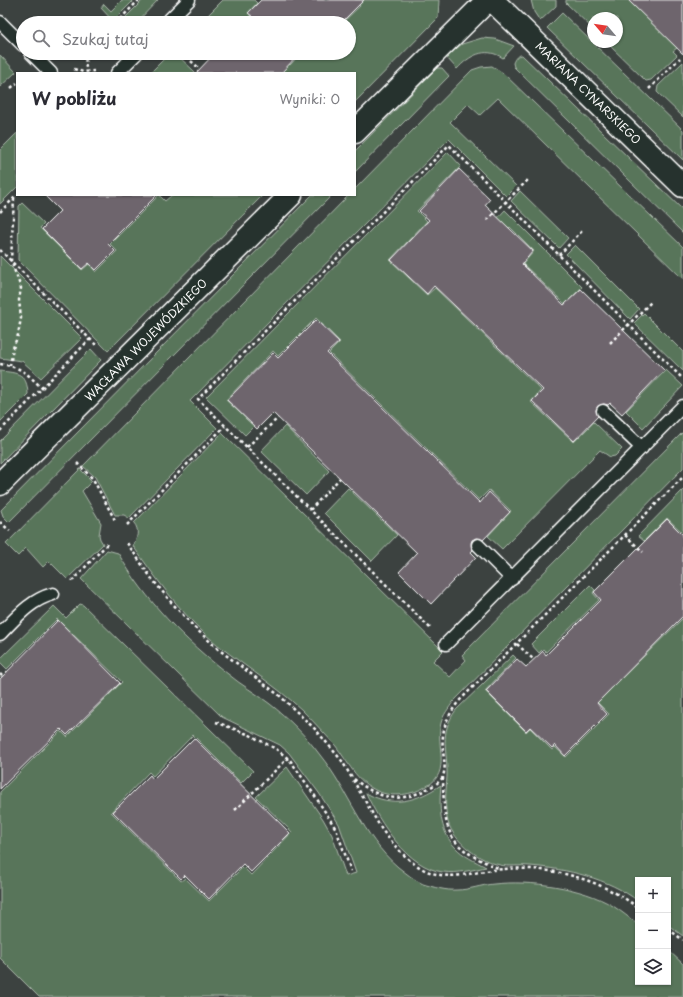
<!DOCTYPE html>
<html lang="pl">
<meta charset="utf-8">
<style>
:root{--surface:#fff;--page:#f2f2f3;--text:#2b2b33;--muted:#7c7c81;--line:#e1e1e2}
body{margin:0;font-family:"Playpen Sans",sans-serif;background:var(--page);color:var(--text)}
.controls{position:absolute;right:12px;bottom:12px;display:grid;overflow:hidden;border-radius:0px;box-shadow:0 1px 3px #0004}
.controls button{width:36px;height:36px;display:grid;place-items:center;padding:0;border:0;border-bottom:1px solid var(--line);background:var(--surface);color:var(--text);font:20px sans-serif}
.compass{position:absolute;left:587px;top:12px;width:36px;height:36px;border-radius:50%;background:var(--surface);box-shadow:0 1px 3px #0004;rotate:299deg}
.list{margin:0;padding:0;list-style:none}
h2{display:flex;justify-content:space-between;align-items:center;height:52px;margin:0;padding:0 16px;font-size:17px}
h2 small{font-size:13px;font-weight:400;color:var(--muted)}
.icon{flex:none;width:22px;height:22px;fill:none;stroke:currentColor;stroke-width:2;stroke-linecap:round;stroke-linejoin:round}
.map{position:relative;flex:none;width:683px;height:997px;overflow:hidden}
.search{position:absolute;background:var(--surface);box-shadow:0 1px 3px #0004;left:16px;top:16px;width:340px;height:44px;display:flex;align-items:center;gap:10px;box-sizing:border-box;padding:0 14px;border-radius:22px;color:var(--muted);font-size:15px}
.panel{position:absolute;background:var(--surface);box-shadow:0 1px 3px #0004;left:16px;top:72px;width:340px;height:124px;border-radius:0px}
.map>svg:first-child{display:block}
</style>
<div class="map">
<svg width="683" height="997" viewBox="0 0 683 997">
<rect width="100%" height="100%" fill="#3c4240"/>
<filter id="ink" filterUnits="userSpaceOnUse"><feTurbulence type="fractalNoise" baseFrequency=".025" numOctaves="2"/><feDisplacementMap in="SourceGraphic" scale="8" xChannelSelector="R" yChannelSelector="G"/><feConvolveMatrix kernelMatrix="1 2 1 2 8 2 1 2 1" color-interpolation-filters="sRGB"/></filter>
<g filter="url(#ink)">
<path fill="#58745a" stroke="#acbaac" d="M 122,0 L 134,0 L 113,21 L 101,8 L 104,4 L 111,11 Z
M 143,0 L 158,0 L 136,23 L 120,23 Z
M 223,0 L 254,0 L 257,3 L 248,13 L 251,16 L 244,23 L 201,23 L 201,22 Z
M 355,0 L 439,0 L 438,18 L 355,102 L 355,73 L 282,73 L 283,72 L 277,66 L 284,59 L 290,65 L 301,53 L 309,53 L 311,55 L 314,53 L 349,53 L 349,23 L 325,23 L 334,14 L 343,22 L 360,6 Z
M 531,0 L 556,0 L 556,6 L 540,21 L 534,12 Z
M 566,0 L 650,0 L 677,48 L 673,51 L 677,55 L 651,80 L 646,81 L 606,42 L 617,42 L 617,18 L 593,18 L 593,29 L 566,3 Z
M 562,13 L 683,130 L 683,160 L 547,28 Z
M 482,38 L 495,39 L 514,46 L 503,58 C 485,46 469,56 457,69 L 446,57 L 462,44 Z
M 170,53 L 175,53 L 195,72 L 193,73 L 150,73 Z
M 0,55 L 16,72 L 0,87 Z
M 522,55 L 683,210 L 683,233 L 514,67 L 513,63 C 515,58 517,55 522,55 Z
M 683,62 L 683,117 L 657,92 L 658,86 Z
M 492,66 L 503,73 L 683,247 L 683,279 L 498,98 L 480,115 L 468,104 L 450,122 L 516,186 L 506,196 L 449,139 L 190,401 L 217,428 L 129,518 L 124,515 L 115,515 L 95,477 L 83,466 L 349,195 L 355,195 L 355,189 L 472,70 L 481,67 Z
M 437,68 L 442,68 L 449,76 L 355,172 L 355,151 Z
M 17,133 L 17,187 L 0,204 L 0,150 Z
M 448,152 L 461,166 L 417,211 L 427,221 L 390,260 L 427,295 L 435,288 L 541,390 L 531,402 L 574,442 L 594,422 L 622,449 L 615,456 L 610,457 L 600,450 L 502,549 L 488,536 L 511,511 L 489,490 L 479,500 L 329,353 L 340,342 L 316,318 L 278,356 L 273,351 L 226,400 L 254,426 L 245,435 L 206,397 Z
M 520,191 L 568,238 L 559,248 L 511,201 Z
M 159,195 L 165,201 L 172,195 L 263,195 L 108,351 L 18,260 L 19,206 L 22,203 L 44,224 L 40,228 L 82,270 L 89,264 L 96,272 L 117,251 L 110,244 Z
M 312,195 L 332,195 L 9,522 L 3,516 L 1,510 Z
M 505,210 L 582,287 L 565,304 L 523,264 L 534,251 L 510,227 L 502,234 L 492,224 Z
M 575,245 L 639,309 L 630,319 L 566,254 Z
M 0,256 L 82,338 L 41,378 L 22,361 L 0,358 Z
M 644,313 L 683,352 L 683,371 L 634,323 Z
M 91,349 L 101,360 L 0,463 L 0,441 Z
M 666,370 L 683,386 L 643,428 L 626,411 Z
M 0,371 C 18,373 27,373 28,394 L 0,422 Z
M 285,426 L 329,471 L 306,495 L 261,451 Z
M 683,432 L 683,468 L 453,702 C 449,708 443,715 441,723 C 435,745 452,772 427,786 C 412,795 393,798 377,791 C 355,780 349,763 335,745 C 324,733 313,721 302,710 C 272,682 237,662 206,635 C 178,609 155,577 133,546 C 137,539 140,530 134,523 L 222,433 L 443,651 L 433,661 L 450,677 L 466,660 L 462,655 Z
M 80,469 L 92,481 L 82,491 L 101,523 L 99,535 L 100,539 L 103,544 L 67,579 L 49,561 L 43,567 L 26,548 L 18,556 L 6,544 Z
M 348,488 L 397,535 L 372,561 L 324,513 Z
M 683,490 L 683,533 L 667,518 L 644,541 L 638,536 Z
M 107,550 L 118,553 C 145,600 185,641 228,674 C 241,685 256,693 270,704 C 288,718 306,736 320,755 C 349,791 362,836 398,867 C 406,873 414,880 423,884 C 433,887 446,891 457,890 C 469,890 481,885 494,884 C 530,880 582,887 613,906 C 622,912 630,918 638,925 L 638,982 L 668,982 L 668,950 L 683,964 L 683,997 L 39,997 L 0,958 L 0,792 L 61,731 L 67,737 L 122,682 L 57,619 L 7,669 L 0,662 L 0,659 L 54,606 L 66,618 L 80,604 L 83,605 L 253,771 L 241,783 L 193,735 L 153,776 L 149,772 L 111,812 L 181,881 L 185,878 L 209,901 L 243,867 L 251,875 L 292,832 L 256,797 L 287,767 L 323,819 L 332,835 L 346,876 L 356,873 L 339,824 L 319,793 L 289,753 L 280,745 L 222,717 L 81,579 Z
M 590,585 L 595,590 L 593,593 L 599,600 L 546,652 L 543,649 L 539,653 L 531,644 Z
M 683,618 L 683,936 L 668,925 L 668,880 L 638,880 L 638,901 C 608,878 567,869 530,866 C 520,865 508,867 500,865 C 480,861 454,842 448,822 C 444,808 446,791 447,777 C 448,749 438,735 456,710 L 513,655 L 516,658 L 485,691 L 526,732 L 530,728 L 552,750 L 555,747 L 566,757 L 609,714 L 597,702 Z
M 441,785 C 439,806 439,830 455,847 C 463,856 475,861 486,867 C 472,870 457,874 443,872 C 408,868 379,822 366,793 C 393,808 417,801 441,785 Z"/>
<path fill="#6e656d" stroke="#fff" d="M 261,0 L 364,0 L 341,23 L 244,23 L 252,16 L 248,13 Z
M 628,0 L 683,0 L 683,54 Z
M 215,53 L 300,53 L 281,73 L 196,73 Z
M 459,169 L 490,199 L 485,205 L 533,251 L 522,264 L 564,305 L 581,289 L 664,370 L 622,414 L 610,403 L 608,405 L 604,404 L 598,406 L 596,410 L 598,416 L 574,441 L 532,401 L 543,390 L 434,286 L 427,294 L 391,260 L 429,220 L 419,211 Z
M 44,195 L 157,195 L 108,244 L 115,251 L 96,270 L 89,263 L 82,269 L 42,229 L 60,211 Z
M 316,320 L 339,342 L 327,353 L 480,503 L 489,492 L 510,512 L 483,540 L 476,538 L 472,540 L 471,543 L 473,550 L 471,552 L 476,557 L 431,604 L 399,572 L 417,553 L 273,413 L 257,429 L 227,400 L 273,353 L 278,358 Z
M 667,519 L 683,535 L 683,616 L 597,703 L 607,714 L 565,756 L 555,745 L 552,748 L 530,727 L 526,731 L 486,691 L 517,659 L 526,667 L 543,651 L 546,655 L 601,600 L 594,592 Z
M 58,620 L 120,683 L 67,735 L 61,729 L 0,789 L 0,679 Z
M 194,738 L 290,833 L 251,872 L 243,864 L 209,899 L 185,875 L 181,879 L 113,812 L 150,775 L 153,779 Z"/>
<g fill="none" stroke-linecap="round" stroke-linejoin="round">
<g stroke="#fff" stroke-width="15">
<path id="service" d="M 0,22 L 23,45
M 166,23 L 189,0
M 31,53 L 51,73
M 117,73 L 137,53
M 603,411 L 642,448
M 478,545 L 512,579
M 0,634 C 16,618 30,600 53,594
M 446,644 L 683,406"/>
</g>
<g stroke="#fff" stroke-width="25">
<path id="minor" d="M 492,0 L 683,186
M 355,132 L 488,0
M 0,484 L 291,195"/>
</g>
<path stroke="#fff" stroke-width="2.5" stroke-dasharray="3 3" stroke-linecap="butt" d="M 116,23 L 139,0
M 87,53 L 85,63 L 87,72
M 182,53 L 200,69
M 74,69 L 83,72 L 94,71
M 11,88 L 17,83
M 649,89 L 680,58
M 0,212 L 17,195
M 487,220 L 529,179
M 0,250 L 98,347
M 559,255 L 582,231
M 610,343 L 652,301
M 0,364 C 24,368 26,373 43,389
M 10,366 L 13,348 L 18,335 L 21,318 L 19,300 L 21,288 L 11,261 L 14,198
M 0,431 L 90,339
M 247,447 L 278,418
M 77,463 L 93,479 L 116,522
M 310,510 L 340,478
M 0,522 L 10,531
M 127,525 L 225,426
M 625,535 L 643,552
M 127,543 L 152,579 L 171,602 L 194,627 L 218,649 L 280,696 L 316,730 L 342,761 L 382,830 C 396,848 414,869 436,874 C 455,879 474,872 493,870 C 543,864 599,877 638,908
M 72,581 L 109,542
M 430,628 L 198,399 L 449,145 L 683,379
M 517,644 L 534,660
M 0,674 L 2,676
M 216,722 L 250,735 L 276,749 L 290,760 L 315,796 L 336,829 L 351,871
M 443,777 C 444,831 445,846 498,868
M 354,779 C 379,799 399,804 427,789 C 433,786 441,782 443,776 C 446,768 444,759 443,752 C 441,730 446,718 459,701 L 683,477
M 235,810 L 288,758
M 668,929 L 683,940"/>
<use href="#service" stroke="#26332d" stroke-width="12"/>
<use href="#minor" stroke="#26332d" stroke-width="22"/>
</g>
</g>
<g text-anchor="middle" stroke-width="4" stroke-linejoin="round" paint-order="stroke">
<g font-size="11" fill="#fff" stroke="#26332d">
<text transform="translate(588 93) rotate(44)" y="4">MARIANA CYNARSKIEGO</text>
<text transform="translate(146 340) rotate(-45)" y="4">WACŁAWA WOJEWÓDZKIEGO</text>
</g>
</g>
</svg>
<div class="controls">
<button>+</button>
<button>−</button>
<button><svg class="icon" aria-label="layers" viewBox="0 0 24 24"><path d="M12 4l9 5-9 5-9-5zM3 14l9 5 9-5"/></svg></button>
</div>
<svg class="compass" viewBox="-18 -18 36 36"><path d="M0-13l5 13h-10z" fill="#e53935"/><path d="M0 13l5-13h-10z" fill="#7c7c81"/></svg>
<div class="search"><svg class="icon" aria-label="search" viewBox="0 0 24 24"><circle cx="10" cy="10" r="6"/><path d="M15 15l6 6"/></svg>Szukaj tutaj</div>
<section class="panel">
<h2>W pobliżu<small>Wyniki: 0</small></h2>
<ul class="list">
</ul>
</section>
</div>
